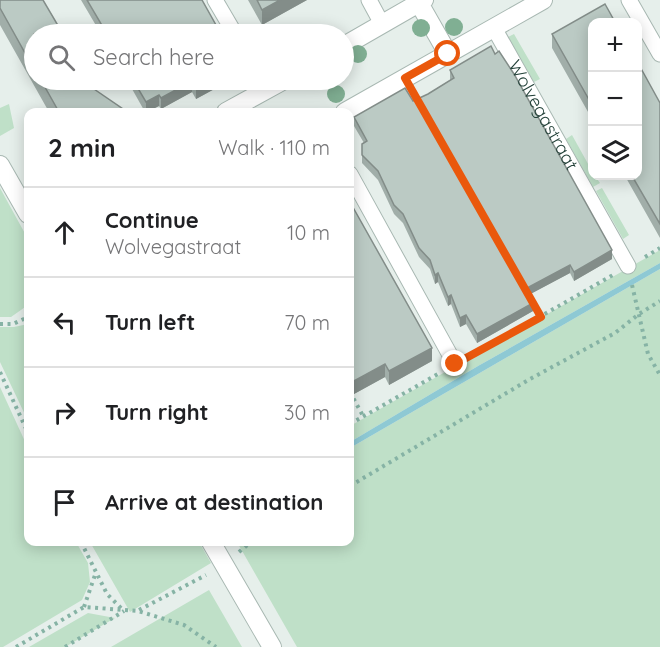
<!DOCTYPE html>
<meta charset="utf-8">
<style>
:root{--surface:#fff;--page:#f2f2f2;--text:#202124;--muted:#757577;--line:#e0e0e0}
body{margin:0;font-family:Quicksand,sans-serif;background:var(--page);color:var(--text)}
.controls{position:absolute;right:18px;top:18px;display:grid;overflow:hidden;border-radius:12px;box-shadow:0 3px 15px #0003}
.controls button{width:54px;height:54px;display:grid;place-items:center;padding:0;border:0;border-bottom:2px solid var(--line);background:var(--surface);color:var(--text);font:30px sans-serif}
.stop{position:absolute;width:18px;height:18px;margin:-14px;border:4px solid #ea580c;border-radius:50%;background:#fff}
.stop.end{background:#ea580c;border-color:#fff;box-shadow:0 2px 6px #0008}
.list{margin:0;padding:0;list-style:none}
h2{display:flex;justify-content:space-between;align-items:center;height:78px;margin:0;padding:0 24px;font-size:26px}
h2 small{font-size:20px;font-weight:400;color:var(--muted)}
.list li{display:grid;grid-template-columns:39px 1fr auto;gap:18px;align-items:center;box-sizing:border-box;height:90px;padding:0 24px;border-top:2px solid var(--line)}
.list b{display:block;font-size:22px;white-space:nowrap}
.list p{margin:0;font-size:20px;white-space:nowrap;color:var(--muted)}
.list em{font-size:20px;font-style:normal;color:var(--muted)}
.icon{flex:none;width:33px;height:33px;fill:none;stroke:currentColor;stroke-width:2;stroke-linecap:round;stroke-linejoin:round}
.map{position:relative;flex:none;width:660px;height:647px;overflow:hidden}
.search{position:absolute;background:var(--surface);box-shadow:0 3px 15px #0003;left:24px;top:24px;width:330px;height:66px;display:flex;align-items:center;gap:15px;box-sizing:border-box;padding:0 21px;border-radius:33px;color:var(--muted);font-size:22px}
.panel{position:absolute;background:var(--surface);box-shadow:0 3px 15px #0003;left:24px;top:108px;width:330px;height:438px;border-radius:12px}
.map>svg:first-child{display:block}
</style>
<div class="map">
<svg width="660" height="647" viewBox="0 0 660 647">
<rect width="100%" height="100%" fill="#e6efeb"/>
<path fill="#bfe0c8" d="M 514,34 L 540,79 L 534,82 L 508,37 Z
M 9,104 L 14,128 L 0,136 L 0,108 Z
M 572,135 L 592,171 L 592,176 L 595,176 L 600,183 L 593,187 L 566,139 Z
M 0,188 L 28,239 L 28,305 L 11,317 L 0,317 Z
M 602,188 L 629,235 L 623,239 L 596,191 Z
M 660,250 L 660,263 L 478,366 L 350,442 L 350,426 Z
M 660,269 L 660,647 L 297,647 L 237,542 L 350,542 L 350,448 Z
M 28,324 L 28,421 L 0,362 L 0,327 L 14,327 Z
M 0,387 L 28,448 L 28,542 L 76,542 L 88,563 L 90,582 L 82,600 L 3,647 L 0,647 Z
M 90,542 L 199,542 L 211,563 L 130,612 Z
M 209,590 L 242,647 L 111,647 Z
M 88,613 L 115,618 L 65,647 L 29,647 Z"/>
<path fill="#8ec9d4" d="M 660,263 L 660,269 L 350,448 L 350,442 L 478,366 Z"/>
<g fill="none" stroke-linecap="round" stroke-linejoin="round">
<g stroke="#a8b8b2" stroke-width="17">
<g id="service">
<path d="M 215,0 L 235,34"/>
<path d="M 369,0 L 382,24"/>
<path d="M 629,0 L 660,54"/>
<path id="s1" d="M 494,28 L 628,266"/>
<path d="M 350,174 L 455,364"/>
</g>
</g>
<g stroke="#a8b8b2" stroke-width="20">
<path id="minor" d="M 419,3 L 448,54
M 344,46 L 424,0
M 226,112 L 284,80
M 345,112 L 543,0
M 0,165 L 28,214
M 211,542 L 272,647"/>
</g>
<path stroke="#86b3a5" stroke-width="4" stroke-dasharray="3 4.5" stroke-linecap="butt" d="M 154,104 L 159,112
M 645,257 L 660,248
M 632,285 L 648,354 L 660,375
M 527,293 L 541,317
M 0,324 L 13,324 L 28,317
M 473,355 L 613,275
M 0,372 L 28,433
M 350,392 L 363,416
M 350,424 L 438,374
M 350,486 L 530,379 L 615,333 L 639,314 L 660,301
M 81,542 L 107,594 L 124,611
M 239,552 L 251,542
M 84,607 L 96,572
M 139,610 L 206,575
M 16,647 L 84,607 L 138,611 L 184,625 L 216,647
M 65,647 L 124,611"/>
<use href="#service" stroke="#fff" stroke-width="15"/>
<use href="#minor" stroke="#fff" stroke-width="18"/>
</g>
<g fill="#80af93">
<circle cx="454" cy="27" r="9"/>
<circle cx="421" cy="28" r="9"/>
<circle cx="358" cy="54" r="9"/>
<circle cx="336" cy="94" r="9"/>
</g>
<path fill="#a1aea9" d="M 0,0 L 34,34 L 34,80 L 88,80 L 94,89 L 123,112 L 49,112 L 0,25 Z
M 81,0 L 202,0 L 221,34 L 101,34 Z
M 248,0 L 307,0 L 262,25 Z
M 592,22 L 592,119 L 552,48 L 552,34 Z
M 495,54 L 612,259 L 574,281 L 570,273 L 528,295 L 533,311 L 477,343 L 466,324 L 460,327 L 451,304 L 448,306 L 438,282 L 435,284 L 430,269 L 419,257 L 403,223 L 394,214 L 378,180 L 362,163 L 362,144 L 364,143 L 354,126 L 354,117 L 413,101 L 428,94 L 450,80 L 450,70 Z
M 127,80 L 231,80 L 196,99 L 192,92 L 161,109 L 159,106 L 148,112 L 145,112 Z
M 660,103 L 660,238 L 625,176 L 638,176 Z
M 350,202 L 432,361 L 389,385 L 385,377 L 354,394 L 350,386 Z"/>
<path fill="#838d89" d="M 280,0 L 307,0 L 262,25 L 262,10 Z
M 212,80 L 231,80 L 196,99 L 196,88 Z
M 192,81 L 192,92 L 161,109 L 161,98 Z
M 159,95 L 159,106 L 146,112 L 146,102 Z
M 612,250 L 612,259 L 574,281 L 574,272 Z
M 570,265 L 570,273 L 525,297 L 525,289 Z
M 438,273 L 438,282 L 435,284 L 435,275 Z
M 451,295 L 451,304 L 448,306 L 448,297 Z
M 533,303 L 533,311 L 477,343 L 477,334 Z
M 466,315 L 466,324 L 460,327 L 460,318 Z
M 432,348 L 432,361 L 389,385 L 389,371 Z
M 385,364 L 385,377 L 354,394 L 354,381 Z"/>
<path fill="#bbcac4" stroke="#838d89" stroke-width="1.5" d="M 0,0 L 43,0 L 63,34 L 34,34 L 34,69 L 0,8 Z
M 87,0 L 202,0 L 221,34 L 107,34 Z
M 257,0 L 280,0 L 262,10 Z
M 605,4 L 615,22 L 592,22 L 592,105 L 552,34 Z
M 491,46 L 495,54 L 499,51 L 514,74 L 612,250 L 574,272 L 570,265 L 525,289 L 533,303 L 477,334 L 466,315 L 460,318 L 451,295 L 448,297 L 438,273 L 435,275 L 430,260 L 419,248 L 403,214 L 394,205 L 378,171 L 362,155 L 362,144 L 367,141 L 354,117 L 405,88 L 413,101 L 428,94 L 454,78 L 450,70 Z
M 638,63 L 660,103 L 660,224 L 632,176 L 638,176 Z
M 41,80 L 88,80 L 94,89 L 123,109 L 117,112 L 59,112 Z
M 133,80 L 212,80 L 196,88 L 192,81 L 161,98 L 159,95 L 146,102 Z
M 350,202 L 432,348 L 389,371 L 385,364 L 354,381 L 350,373 Z"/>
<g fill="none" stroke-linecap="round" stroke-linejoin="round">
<path stroke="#ea580c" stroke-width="8" d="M 448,54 L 405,78 L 541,317 L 455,364"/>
</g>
<g text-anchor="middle" stroke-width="4.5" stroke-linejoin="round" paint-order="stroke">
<g font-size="18" fill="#24423a" stroke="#f7fbf9">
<text dy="6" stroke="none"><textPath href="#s1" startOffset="100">Wolvegastraat</textPath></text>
</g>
</g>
</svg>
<div class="controls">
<button>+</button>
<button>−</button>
<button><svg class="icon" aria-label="layers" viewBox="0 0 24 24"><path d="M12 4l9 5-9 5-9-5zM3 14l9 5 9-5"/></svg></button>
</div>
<div class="stop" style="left:448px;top:54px"></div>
<div class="stop end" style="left:455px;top:364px"></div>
<div class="search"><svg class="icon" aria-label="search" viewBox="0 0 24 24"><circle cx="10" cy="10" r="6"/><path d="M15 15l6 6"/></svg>Search here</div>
<section class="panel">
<h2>2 min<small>Walk · 110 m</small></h2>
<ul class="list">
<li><svg class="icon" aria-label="ahead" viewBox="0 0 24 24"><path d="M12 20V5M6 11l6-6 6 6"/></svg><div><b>Continue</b><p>Wolvegastraat</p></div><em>10 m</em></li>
<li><svg class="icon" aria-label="left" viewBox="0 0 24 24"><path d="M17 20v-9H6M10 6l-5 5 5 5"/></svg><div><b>Turn left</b></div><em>70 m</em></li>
<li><svg class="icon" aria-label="right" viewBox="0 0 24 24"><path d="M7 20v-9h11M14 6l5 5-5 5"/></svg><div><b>Turn right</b></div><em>30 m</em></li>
<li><svg class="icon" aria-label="arrive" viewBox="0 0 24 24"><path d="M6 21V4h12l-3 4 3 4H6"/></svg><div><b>Arrive at destination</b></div></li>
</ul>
</section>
</div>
